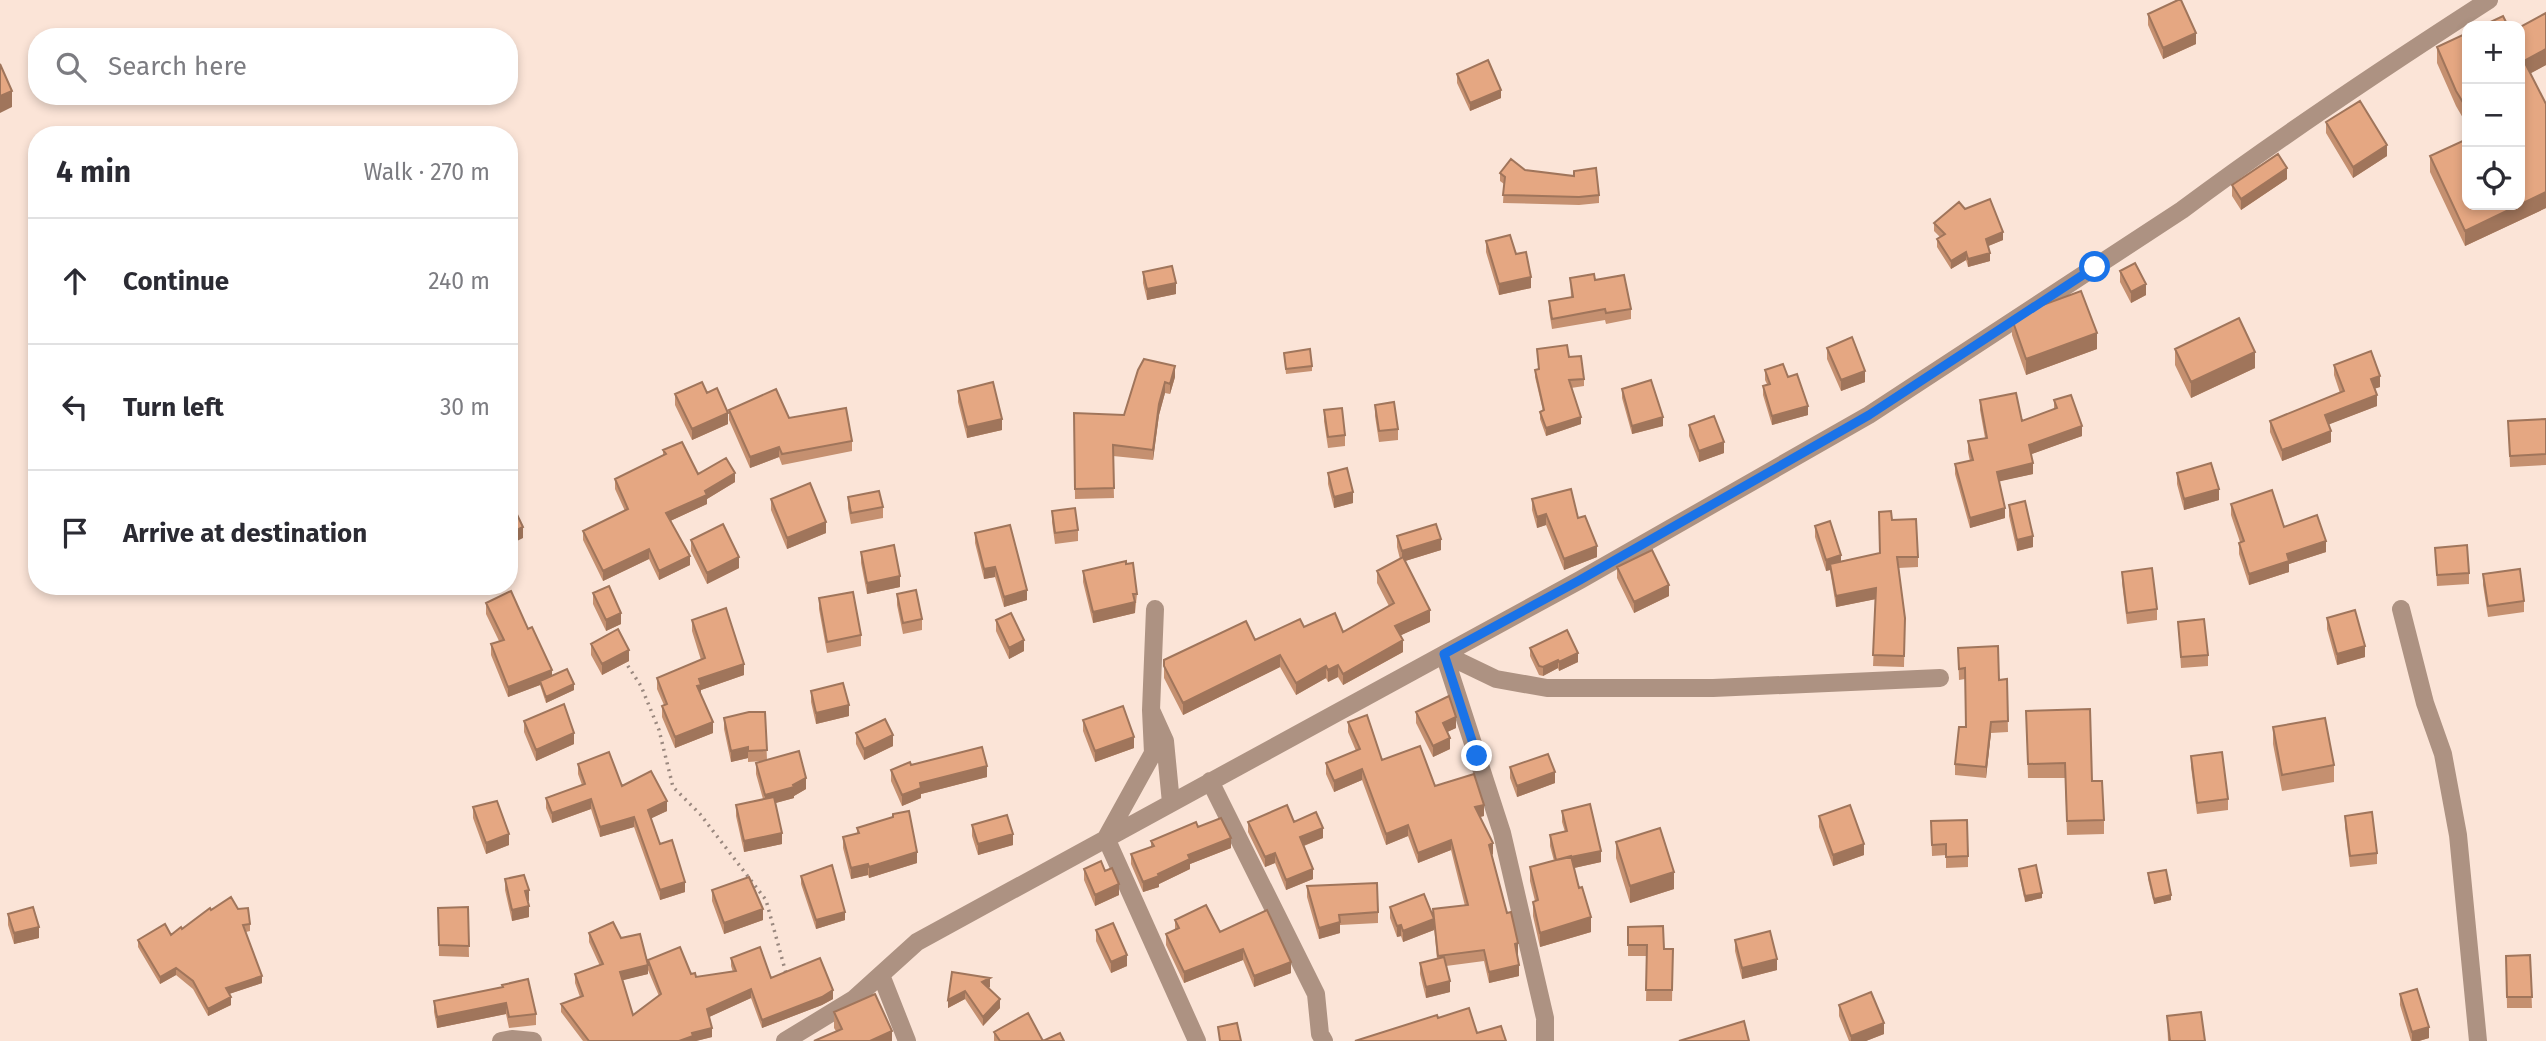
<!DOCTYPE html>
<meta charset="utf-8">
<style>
:root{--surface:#fff;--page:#f2f2f3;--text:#2b2b33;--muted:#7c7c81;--line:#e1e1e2}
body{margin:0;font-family:"Fira Sans",sans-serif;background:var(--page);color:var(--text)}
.controls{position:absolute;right:21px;top:21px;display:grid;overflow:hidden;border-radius:14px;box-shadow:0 4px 10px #0003}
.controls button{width:63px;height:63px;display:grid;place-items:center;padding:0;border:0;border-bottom:2px solid var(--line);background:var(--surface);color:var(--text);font:35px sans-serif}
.stop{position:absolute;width:21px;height:21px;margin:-16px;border:5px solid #1a73e8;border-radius:50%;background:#fff}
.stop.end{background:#1a73e8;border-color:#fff;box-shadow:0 2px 7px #0008}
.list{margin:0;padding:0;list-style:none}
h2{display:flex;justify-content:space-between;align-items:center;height:91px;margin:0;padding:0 28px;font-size:30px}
h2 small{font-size:23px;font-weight:400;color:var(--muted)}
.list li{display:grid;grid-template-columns:46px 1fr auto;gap:21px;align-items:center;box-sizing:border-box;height:126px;padding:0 28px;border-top:2px solid var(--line)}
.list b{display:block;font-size:26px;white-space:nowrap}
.list em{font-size:23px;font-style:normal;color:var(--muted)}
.icon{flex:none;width:38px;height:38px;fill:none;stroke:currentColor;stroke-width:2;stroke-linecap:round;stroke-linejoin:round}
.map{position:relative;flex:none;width:2546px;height:1041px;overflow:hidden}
.search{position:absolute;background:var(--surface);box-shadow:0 4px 10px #0003;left:28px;top:28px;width:490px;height:77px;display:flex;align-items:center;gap:18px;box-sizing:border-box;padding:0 24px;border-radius:28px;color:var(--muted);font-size:26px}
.panel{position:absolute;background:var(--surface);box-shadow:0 4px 10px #0003;left:28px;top:126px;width:490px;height:469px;border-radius:28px}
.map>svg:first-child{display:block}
</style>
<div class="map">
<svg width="2546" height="1041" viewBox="0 0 2546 1041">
<rect width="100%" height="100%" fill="#fbe4d7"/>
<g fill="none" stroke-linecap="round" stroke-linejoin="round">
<path stroke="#9a887f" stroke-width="3.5" stroke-dasharray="2 5" stroke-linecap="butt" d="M 624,660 L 641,686 L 659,730 L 673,787 L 700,814 L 766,900 L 787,977"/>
<path stroke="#ad9282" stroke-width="18" d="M 1155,609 L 1151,710 L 1165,741 L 1171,803
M 2401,609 L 2425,703 L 2443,754 L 2458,835 L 2478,1041
M 1151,710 L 1153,753 L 1106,838 L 1197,1041
M 1210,781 L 1316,994 L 1320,1034 L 1324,1041
M 881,975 L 907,1041
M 501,1041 L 512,1039 L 533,1041
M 785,1041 L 854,999 L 917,942 L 1580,580 L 1869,415 L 2182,210 C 2281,136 2385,67 2489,0
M 1545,1041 L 1545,1018 L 1502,833 L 1444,654 L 1496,679 L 1547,688 L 1713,688 L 1940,678"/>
</g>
<path fill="#c59070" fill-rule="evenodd" d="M 2546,13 L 2546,65 L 2530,73 L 2546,104 L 2546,208 L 2465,246 L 2430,172 L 2430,156 L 2467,205 L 2520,27 Z
M 2148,14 L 2196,44 L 2163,59 L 2148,25 Z
M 2467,33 L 2467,125 L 2456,106 L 2437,63 L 2437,47 Z
M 1457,74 L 1501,98 L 1470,111 L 1457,83 Z
M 2326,122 L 2387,156 L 2353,178 L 2326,133 Z
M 1525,170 L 1599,195 L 1599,203 L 1579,205 L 1503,203 L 1504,184 L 1500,181 L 1500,173 Z
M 2287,179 L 2241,210 L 2232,196 L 2232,185 Z
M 1965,209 L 2003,240 L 1988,246 L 1990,261 L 1968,267 L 1966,260 L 1951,269 L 1937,247 L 1937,239 L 1940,237 L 1934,231 L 1934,223 Z
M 1486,241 L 1516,254 L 1531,288 L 1499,295 L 1486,252 Z
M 2120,271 L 2146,295 L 2131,303 L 2120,282 Z
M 1143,272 L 1176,294 L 1147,300 L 1143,283 Z
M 1570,278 L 1595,280 L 1631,309 L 1631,319 L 1606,324 L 1605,320 L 1552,329 L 1549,311 L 1549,301 L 1571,297 Z
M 2012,319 L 2097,349 L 2026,375 L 2012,335 Z
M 1827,348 L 1865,382 L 1841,391 L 1827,359 Z
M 1537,349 L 1569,357 L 1584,379 L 1584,386 L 1571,388 L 1581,424 L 1546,436 L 1540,419 L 1540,412 L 1543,411 L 1535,377 L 1535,370 L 1539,369 Z
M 2175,349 L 2255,368 L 2191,398 L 2175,365 Z
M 1284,353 L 1312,366 L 1312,371 L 1286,374 Z
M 2334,365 L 2380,387 L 2375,388 L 2377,406 L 2329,424 L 2331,442 L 2282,461 L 2270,432 L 2270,421 L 2340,393 L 2334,375 Z
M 1138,370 L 1175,377 L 1170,394 L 1165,393 L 1159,415 L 1153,460 L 1113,456 L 1114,498 L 1075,499 L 1074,413 L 1124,415 Z
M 1765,370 L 1788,377 L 1808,415 L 1772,425 L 1763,395 L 1763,386 L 1767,384 L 1765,380 Z
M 1622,389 L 1663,426 L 1632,434 L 1622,398 Z
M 958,391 L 1002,430 L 967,438 L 958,402 Z
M 707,393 L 728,424 L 692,440 L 675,405 L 675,394 Z
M 1980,400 L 2022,421 L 2054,409 L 2054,400 L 2082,436 L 2031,454 L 2033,474 L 1999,481 L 2005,518 L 1970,528 L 1955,474 L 1955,464 L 1970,461 L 1968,452 L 1968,441 L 1985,438 L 1980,410 Z
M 1375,405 L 1398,429 L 1398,440 L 1379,442 L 1375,416 Z
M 729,410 L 789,418 L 852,441 L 852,451 L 782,465 L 779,457 L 750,468 L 729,420 Z
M 1324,410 L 1345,435 L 1345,446 L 1328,448 L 1324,421 Z
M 2546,419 L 2546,465 L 2510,467 L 2508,421 Z
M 1689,425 L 1724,453 L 1699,462 L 1689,436 Z
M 663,450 L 698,474 L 735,482 L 707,499 L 707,504 L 670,521 L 690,565 L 659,580 L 649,559 L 603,581 L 583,540 L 583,531 L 625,511 L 615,489 L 615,479 L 663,455 Z
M 1328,473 L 1353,503 L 1334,508 L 1328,484 Z
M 2177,473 L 2219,500 L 2184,510 L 2177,484 Z
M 848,497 L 883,507 L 883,518 L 851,524 L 848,508 Z
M 771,499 L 826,533 L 787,549 L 771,510 Z
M 1532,499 L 1597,557 L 1564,570 L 1546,525 L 1537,528 L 1532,510 Z
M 2231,504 L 2284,527 L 2326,552 L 2289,564 L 2289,572 L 2249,585 L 2239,554 L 2239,543 L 2240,542 L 2231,515 Z
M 2009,505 L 2033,547 L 2017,551 L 2009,516 Z
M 1052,511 L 1078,530 L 1078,541 L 1055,544 L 1052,522 Z
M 1892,520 L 1918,557 L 1918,567 L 1898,568 L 1905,618 L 1904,667 L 1873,666 L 1876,599 L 1836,607 L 1830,570 L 1826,571 L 1815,537 L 1815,526 L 1841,561 L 1880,553 Z
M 975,533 L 1027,600 L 1004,607 L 995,577 L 984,579 L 975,543 Z
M 1397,536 L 1441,550 L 1405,561 L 1430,622 L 1401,635 L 1403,652 L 1343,685 L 1338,677 L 1328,682 L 1326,678 L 1296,695 L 1280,667 L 1183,715 L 1164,678 L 1164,660 L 1255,640 L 1304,627 L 1343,632 L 1389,606 L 1377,583 L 1377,571 L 1400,559 L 1397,547 Z
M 691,540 L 739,568 L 707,584 L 691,551 Z
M 2435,548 L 2469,573 L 2469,584 L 2437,586 Z
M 861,552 L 900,587 L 867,594 L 861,563 Z
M 1617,567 L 1669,596 L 1634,613 L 1617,578 Z
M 1083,571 L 1137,594 L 1135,613 L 1093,623 L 1083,582 Z
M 2122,572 L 2157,609 L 2157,620 L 2127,624 L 2122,583 Z
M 2483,574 L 2524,601 L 2524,612 L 2488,617 L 2483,585 Z
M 593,593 L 621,624 L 606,631 L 593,604 Z
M 897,594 L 922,619 L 922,630 L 903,634 L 897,605 Z
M 819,598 L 861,635 L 861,646 L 827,653 L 819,609 Z
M 486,603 L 552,676 L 574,690 L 546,703 L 540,685 L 508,697 L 491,655 L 491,644 L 499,641 L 486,614 Z
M 2327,618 L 2365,657 L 2337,665 L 2327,629 Z
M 692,620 L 744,675 L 701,690 L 701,694 L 713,733 L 675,748 L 662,717 L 662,706 L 664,705 L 657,689 L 657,678 L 701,660 L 692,631 Z
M 996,620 L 1024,651 L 1009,659 L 996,631 Z
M 2178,622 L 2208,655 L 2208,666 L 2181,668 Z
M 591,644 L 629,661 L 602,675 L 591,655 Z
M 1530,648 L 1578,662 L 1559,671 L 1558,668 L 1543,676 L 1539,675 L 1530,656 Z
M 1958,648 L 1999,680 L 2007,679 L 2008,732 L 1991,733 L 1986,778 L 1955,775 L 1955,764 L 1966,727 L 1965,679 L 1959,680 Z
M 811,691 L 849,716 L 816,724 L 811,702 Z
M 2026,711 L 2092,781 L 2104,820 L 2104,834 L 2067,835 L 2065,778 L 2028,778 Z
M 765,712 L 767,760 L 806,789 L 794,796 L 794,798 L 775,803 L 782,844 L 744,852 L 736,816 L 736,805 L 763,799 L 756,774 L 756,763 L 763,761 L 748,762 L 748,758 L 731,762 L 724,729 L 724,718 Z
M 1416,712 L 1456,728 L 1447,732 L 1450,749 L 1433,757 L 1416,723 Z
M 1083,720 L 1134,748 L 1095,762 L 1083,731 Z
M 524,721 L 574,744 L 536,761 L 524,732 Z
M 1348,722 L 1382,760 L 1435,786 L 1484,816 L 1480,817 L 1493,854 L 1492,855 L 1518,954 L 1517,954 L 1519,976 L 1489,983 L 1484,961 L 1446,966 L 1450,992 L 1426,998 L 1420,974 L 1420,963 L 1437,959 L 1434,926 L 1434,930 L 1403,942 L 1401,936 L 1397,937 L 1390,918 L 1390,907 L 1433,917 L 1433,909 L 1465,906 L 1451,850 L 1418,863 L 1408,836 L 1386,845 L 1362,780 L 1334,792 L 1326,774 L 1326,763 L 1356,751 L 1348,732 Z
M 2273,727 L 2334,765 L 2334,782 L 2282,791 L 2273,744 Z
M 856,733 L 893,746 L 864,760 L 856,744 Z
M 2191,756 L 2228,799 L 2228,810 L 2197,814 L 2191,767 Z
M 578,764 L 622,786 L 667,811 L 651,818 L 660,844 L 685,892 L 660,900 L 634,827 L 600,837 L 591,809 L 552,823 L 546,808 L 546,798 L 582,785 L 578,774 Z
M 911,765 L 987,777 L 921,794 L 921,798 L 902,806 L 891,781 L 891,770 Z
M 1510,767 L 1555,783 L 1517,797 L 1510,778 Z
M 473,807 L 509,845 L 486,854 L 473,818 Z
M 1562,811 L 1601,862 L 1574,868 L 1591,932 L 1540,947 L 1533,916 L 1533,902 L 1535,901 L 1530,881 L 1530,867 L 1554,861 L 1550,846 L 1550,835 L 1565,832 L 1562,822 Z
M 1819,816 L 1864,855 L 1833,866 L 1819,827 Z
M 2345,816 L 2377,853 L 2377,864 L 2350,867 L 2345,827 Z
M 1931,821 L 1968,856 L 1968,867 L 1946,868 L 1946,855 L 1932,856 Z
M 1248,822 L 1294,822 L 1323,838 L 1304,846 L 1313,879 L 1286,890 L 1275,863 L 1265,867 L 1248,832 Z
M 972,825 L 1013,845 L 978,855 L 972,836 Z
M 1198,827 L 1231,848 L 1190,864 L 1190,869 L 1159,884 L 1159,887 L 1143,892 L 1131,864 L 1131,854 L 1151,847 L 1151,841 Z
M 857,828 L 917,863 L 869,878 L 868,875 L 851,879 L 843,848 L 843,837 L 857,834 Z
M 1616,842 L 1674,889 L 1630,903 L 1616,858 Z
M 1084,869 L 1105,871 L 1119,895 L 1095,906 L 1084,880 Z
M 2019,869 L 2042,898 L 2025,902 L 2019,874 Z
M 2148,873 L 2171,900 L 2154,904 L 2148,879 Z
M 801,876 L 845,920 L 816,929 L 801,884 Z
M 505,879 L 529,901 L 527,901 L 529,917 L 512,921 L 505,890 Z
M 1307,886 L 1378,912 L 1378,923 L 1340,925 L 1340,933 L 1319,939 L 1307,897 Z
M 712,890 L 763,920 L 724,934 L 712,901 Z
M 468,907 L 469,957 L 439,956 L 438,908 Z
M 211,910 L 250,924 L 250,931 L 246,932 L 262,983 L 229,994 L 231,1005 L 208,1016 L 193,989 L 176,975 L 160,984 L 138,947 L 138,940 L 171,935 L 182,929 Z
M 8,914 L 39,938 L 14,944 L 8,925 Z
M 1175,920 L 1220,932 L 1291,973 L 1254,987 L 1243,960 L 1184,983 L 1166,945 L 1166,934 L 1175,930 Z
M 1628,927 L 1664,949 L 1673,949 L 1672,1001 L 1646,1001 L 1647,956 L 1628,956 Z
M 1096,930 L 1127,966 L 1111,973 L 1096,941 Z
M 589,933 L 621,938 L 648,963 L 691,974 L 696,977 L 733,972 L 731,966 L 731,958 L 771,978 L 833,999 L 822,1005 L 762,1028 L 751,998 L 709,1017 L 712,1037 L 696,1041 L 583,1041 L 561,1012 L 561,1004 L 580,997 L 575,983 L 575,974 L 600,966 L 589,942 ZM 648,970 L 659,996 L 633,1015 L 622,980 L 648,974 Z
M 1735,940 L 1777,970 L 1742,979 L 1735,951 Z
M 2530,955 L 2532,1008 L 2507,1008 L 2506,956 Z
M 952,972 L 990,987 L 988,988 L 1000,1008 L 983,1026 L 965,999 L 948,1008 Z
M 502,987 L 536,1014 L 536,1025 L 509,1028 L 506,1014 L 437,1028 L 434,1012 L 434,1001 Z
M 2400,994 L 2429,1038 L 2419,1041 L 2411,1041 L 2400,1005 Z
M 1839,1005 L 1884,1034 L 1866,1041 L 1849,1041 L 1839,1016 Z
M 834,1012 L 892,1041 L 836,1031 L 834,1028 Z
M 2167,1016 L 2205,1041 L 2168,1041 Z
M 994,1032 L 1043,1041 L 1064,1041 L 994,1041 Z"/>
<path fill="#a0755b" d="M 2196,33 L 2196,44 L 2163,59 L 2163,48 Z
M 2546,49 L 2546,65 L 2524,77 L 2524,61 Z
M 1501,90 L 1501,98 L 1470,111 L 1470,103 Z
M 12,91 L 12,107 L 0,113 L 0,96 Z
M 2387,145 L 2387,156 L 2353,178 L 2353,167 Z
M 2287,168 L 2287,179 L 2241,210 L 2241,199 Z
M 2546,192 L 2546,208 L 2465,246 L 2465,231 Z
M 2003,232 L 2003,240 L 1986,247 L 1986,239 Z
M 1966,252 L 1966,260 L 1951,269 L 1951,261 Z
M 1990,253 L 1990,261 L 1968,267 L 1968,259 Z
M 1531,277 L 1531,288 L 1499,295 L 1499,284 Z
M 1176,283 L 1176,294 L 1147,300 L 1147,289 Z
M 2146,284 L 2146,295 L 2131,303 L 2131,292 Z
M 2097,333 L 2097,349 L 2026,375 L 2026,359 Z
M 2255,352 L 2255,368 L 2191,398 L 2191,382 Z
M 1175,366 L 1175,377 L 1170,394 L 1170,384 Z
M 1865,371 L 1865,382 L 1841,391 L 1841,380 Z
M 2380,376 L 2380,387 L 2371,390 L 2371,379 Z
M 1165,382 L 1165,393 L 1159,415 L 1153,460 L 1153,450 L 1159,404 Z
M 2377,395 L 2377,406 L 2325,426 L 2325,415 Z
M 1808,406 L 1808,415 L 1772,425 L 1772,416 Z
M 728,413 L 728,424 L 692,440 L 692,429 Z
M 1581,417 L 1581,424 L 1546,436 L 1546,428 Z
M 1663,417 L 1663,426 L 1632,434 L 1632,426 Z
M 1002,419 L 1002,430 L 967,438 L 967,427 Z
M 2082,426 L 2082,436 L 2029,455 L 2029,445 Z
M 2331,431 L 2331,442 L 2282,461 L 2282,450 Z
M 1724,442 L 1724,453 L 1699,462 L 1699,451 Z
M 779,447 L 779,457 L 750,468 L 750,457 Z
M 2033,463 L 2033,474 L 1997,482 L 1997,472 Z
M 735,473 L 735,482 L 707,499 L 707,504 L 666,523 L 666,513 Z
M 2219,489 L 2219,500 L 2184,510 L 2184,499 Z
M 1353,492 L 1353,503 L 1334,508 L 1334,497 Z
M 2005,508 L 2005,518 L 1970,528 L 1970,518 Z
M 1546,514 L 1546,525 L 1537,528 L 1537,517 Z
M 826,522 L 826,533 L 787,549 L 787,538 Z
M 523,527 L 523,538 L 509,545 L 509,534 Z
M 2033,536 L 2033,547 L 2017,551 L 2017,540 Z
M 1441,539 L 1441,550 L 1402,562 L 1402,551 Z
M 2326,541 L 2326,552 L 2289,564 L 2289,572 L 2249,585 L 2249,574 L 2287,554 Z
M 1597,546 L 1597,557 L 1564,570 L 1564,559 Z
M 649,549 L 649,559 L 603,581 L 603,571 Z
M 1841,555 L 1841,566 L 1830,564 L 1830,570 L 1826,571 L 1826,560 Z
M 690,556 L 690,565 L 659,580 L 659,571 Z
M 739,557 L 739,568 L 707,584 L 707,573 Z
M 995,567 L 995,577 L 984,579 L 984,569 Z
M 900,576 L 900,587 L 867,594 L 867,583 Z
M 1669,585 L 1669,596 L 1634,613 L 1634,602 Z
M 390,586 L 407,586 L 390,592 Z
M 1876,588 L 1876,599 L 1836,607 L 1836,596 Z
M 1027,590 L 1027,600 L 1004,607 L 1004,597 Z
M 1135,602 L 1135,613 L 1093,623 L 1093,612 Z
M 1430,610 L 1430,622 L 1395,638 L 1395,626 Z
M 621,613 L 621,624 L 606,631 L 606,620 Z
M 1024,640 L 1024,651 L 1009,659 L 1009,648 Z
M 1403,640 L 1403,652 L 1343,685 L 1343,674 Z
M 2365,646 L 2365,657 L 2337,665 L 2337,654 Z
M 629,650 L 629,661 L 602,675 L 602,664 Z
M 1578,653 L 1578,662 L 1559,671 L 1559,662 Z
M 1280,655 L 1280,667 L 1183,715 L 1183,703 Z
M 1558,660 L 1558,668 L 1543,676 L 1543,667 Z
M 744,664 L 744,675 L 701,690 L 701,696 L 697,686 L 699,679 Z
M 1338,665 L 1338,677 L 1328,682 L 1328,670 Z
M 1326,666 L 1326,678 L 1296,695 L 1296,683 Z
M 552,670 L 552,681 L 540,681 L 540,685 L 508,697 L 508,687 Z
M 574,684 L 574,690 L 546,703 L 546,697 Z
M 849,705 L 849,716 L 816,724 L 816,713 Z
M 1456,717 L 1456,728 L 1443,734 L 1443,723 Z
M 713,722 L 713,733 L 675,748 L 675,737 Z
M 1991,722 L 1991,733 L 1986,778 L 1986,767 Z
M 574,733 L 574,744 L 536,761 L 536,750 Z
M 893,735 L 893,746 L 864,760 L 864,749 Z
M 1134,737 L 1134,748 L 1095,762 L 1095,751 Z
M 1450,738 L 1450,749 L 1433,757 L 1433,746 Z
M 748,747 L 748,758 L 731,762 L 731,751 Z
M 987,766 L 987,777 L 921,794 L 921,798 L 902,806 L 902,795 L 920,783 Z
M 1362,769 L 1362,780 L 1334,792 L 1334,781 Z
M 1555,772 L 1555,783 L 1517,797 L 1517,786 Z
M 806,778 L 806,789 L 794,796 L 794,798 L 765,806 L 765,795 L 793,785 Z
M 591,799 L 591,809 L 552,823 L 552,813 Z
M 667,801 L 667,811 L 648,820 L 648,810 Z
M 1484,805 L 1484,816 L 1475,818 L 1475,807 Z
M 634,817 L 634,827 L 600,837 L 600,827 Z
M 1408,825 L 1408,836 L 1386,845 L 1386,834 Z
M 1323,828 L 1323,838 L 1300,847 L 1300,837 Z
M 782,833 L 782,844 L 744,852 L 744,841 Z
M 509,834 L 509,845 L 486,854 L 486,843 Z
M 1013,834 L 1013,845 L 978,855 L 978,844 Z
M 1231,838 L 1231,848 L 1190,864 L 1190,869 L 1159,884 L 1159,887 L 1143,892 L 1143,882 L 1158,874 L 1188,855 Z
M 1451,840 L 1451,850 L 1418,863 L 1418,853 Z
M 1493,843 L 1493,854 L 1489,856 L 1489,845 Z
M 1864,844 L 1864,855 L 1833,866 L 1833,855 Z
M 1601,851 L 1601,862 L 1556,872 L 1556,861 Z
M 917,852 L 917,863 L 869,878 L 869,867 Z
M 1275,853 L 1275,863 L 1265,867 L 1265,857 Z
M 868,864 L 868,875 L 851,879 L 851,868 Z
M 1313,869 L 1313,879 L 1286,890 L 1286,880 Z
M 1674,872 L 1674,889 L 1630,903 L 1630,886 Z
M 685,882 L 685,892 L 660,900 L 660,890 Z
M 1119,884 L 1119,895 L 1095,906 L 1095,895 Z
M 529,890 L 529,901 L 525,902 L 525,891 Z
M 2042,893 L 2042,898 L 2025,902 L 2025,896 Z
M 2171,895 L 2171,900 L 2154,904 L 2154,899 Z
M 529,906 L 529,917 L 512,921 L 512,910 Z
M 763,909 L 763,920 L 724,934 L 724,923 Z
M 845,912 L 845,920 L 816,929 L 816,920 Z
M 1591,917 L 1591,932 L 1540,947 L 1540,933 Z
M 1434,919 L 1434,930 L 1403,942 L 1403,931 Z
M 1340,922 L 1340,933 L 1319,939 L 1319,928 Z
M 1401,925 L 1401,936 L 1397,937 L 1397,926 Z
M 39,927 L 39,938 L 14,944 L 14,933 Z
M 1518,943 L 1518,954 L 1515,955 L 1515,944 Z
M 1243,949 L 1243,960 L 1184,983 L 1184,972 Z
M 1127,955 L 1127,966 L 1111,973 L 1111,962 Z
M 1777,959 L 1777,970 L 1742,979 L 1742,968 Z
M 1291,962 L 1291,973 L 1254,987 L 1254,976 Z
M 648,965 L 648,974 L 620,981 L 620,972 Z
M 1519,965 L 1519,976 L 1489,983 L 1489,972 Z
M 176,968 L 176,975 L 160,984 L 160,977 Z
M 262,976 L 262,983 L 226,995 L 226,988 Z
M 990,978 L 990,987 L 982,991 L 982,982 Z
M 1450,981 L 1450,992 L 1426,998 L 1426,987 Z
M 751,989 L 751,998 L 707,1018 L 707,1009 Z
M 833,990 L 833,999 L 822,1005 L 762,1028 L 762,1020 Z
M 965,991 L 965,999 L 948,1008 L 948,1000 Z
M 231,997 L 231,1005 L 208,1016 L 208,1009 Z
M 1000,999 L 1000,1008 L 983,1026 L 983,1017 Z
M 506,1003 L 506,1014 L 437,1028 L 437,1017 Z
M 1884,1023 L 1884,1034 L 1866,1041 L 1851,1041 L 1851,1036 Z
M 2429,1027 L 2429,1038 L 2419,1041 L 2412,1041 L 2412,1032 Z
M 712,1028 L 712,1037 L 696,1041 L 679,1041 L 692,1033 Z
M 892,1031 L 892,1041 L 870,1041 Z"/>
<path fill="#e5a782" stroke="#a0755b" stroke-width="2" d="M 2178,0 L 2181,0 L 2196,33 L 2163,48 L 2148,14 Z
M 2546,13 L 2546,49 L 2524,61 L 2546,104 L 2546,192 L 2465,231 L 2430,156 L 2467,139 L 2467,205 L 2520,205 L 2520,27 Z
M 2503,16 L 2508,26 L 2482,26 Z
M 2467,33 L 2467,109 L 2456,91 L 2437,47 Z
M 1488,60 L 1501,90 L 1470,103 L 1457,74 Z
M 0,64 L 12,91 L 0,96 Z
M 2360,101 L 2387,145 L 2353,167 L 2326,122 Z
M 2278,154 L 2287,168 L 2241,199 L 2232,185 Z
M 1511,159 L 1525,170 L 1574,176 L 1574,171 L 1596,168 L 1599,195 L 1579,197 L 1503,195 L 1505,177 L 1500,173 Z
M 1990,199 L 2003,232 L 1986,239 L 1990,253 L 1968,259 L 1966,252 L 1951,261 L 1937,239 L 1945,234 L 1934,223 L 1959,202 L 1965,209 Z
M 1510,235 L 1516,254 L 1526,252 L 1531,277 L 1499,284 L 1486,241 Z
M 2135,263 L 2146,284 L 2131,292 L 2120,271 Z
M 1172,266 L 1176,283 L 1147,289 L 1143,272 Z
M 1594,274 L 1595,280 L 1624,275 L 1631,309 L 1606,313 L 1605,309 L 1552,319 L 1549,301 L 1573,297 L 1570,278 Z
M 2081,291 L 2097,333 L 2026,359 L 2012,319 L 2021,313 Z
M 2239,318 L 2255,352 L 2191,382 L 2175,349 Z
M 1852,337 L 1865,371 L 1841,380 L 1827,348 Z
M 1567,345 L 1569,357 L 1581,356 L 1584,379 L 1569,380 L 1581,417 L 1546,428 L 1540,412 L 1544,410 L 1535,370 L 1539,369 L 1537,349 Z
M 1310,349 L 1312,366 L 1286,369 L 1284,353 Z
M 2371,351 L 2380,376 L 2371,379 L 2377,395 L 2325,415 L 2331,431 L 2282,450 L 2270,421 L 2344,391 L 2334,365 Z
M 1144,359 L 1175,366 L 1170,384 L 1165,382 L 1159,404 L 1153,450 L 1113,445 L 1114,488 L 1075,489 L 1074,413 L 1124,415 L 1138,370 Z
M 1783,364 L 1788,377 L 1797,374 L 1808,406 L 1772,416 L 1763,386 L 1770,384 L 1765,370 Z
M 1651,380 L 1663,417 L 1632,426 L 1622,389 Z
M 702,382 L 707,393 L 717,388 L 728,413 L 692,429 L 675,394 Z
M 993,382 L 1002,419 L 967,427 L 958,391 Z
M 776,389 L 789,418 L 846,408 L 852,441 L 782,454 L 779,447 L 750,457 L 729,410 Z
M 2016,393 L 2022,421 L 2057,408 L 2054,400 L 2071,395 L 2082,426 L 2029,445 L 2033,463 L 1997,472 L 2005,508 L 1970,518 L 1955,464 L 1973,460 L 1968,441 L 1987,438 L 1980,400 Z
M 1394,402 L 1398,429 L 1379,431 L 1375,405 Z
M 1342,408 L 1345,435 L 1328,437 L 1324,410 Z
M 1714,416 L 1724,442 L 1699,451 L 1689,425 Z
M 2546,419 L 2546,454 L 2510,456 L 2508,421 Z
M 682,442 L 698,474 L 726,458 L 735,473 L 705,491 L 707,495 L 666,513 L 690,556 L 659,571 L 649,549 L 603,571 L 583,531 L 628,509 L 615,479 L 666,454 L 663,450 Z
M 2211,463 L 2219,489 L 2184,499 L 2177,473 Z
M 1347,468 L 1353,492 L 1334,497 L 1328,473 Z
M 810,483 L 826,522 L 787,538 L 771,499 Z
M 1571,489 L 1578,518 L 1585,516 L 1597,546 L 1564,559 L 1546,514 L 1537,517 L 1532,499 Z
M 2272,490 L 2284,527 L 2317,515 L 2326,541 L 2287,554 L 2289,561 L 2249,574 L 2239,543 L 2244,541 L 2231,504 Z
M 879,491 L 883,507 L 851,513 L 848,497 Z
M 2025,501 L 2033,536 L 2017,540 L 2009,505 Z
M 512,504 L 523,527 L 509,534 L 509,505 Z
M 1075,508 L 1078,530 L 1055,533 L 1052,511 Z
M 1891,511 L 1892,520 L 1916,519 L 1918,557 L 1897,557 L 1905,618 L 1904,656 L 1873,655 L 1876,588 L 1836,596 L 1830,564 L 1880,553 L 1879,512 Z
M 1830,521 L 1841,555 L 1826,560 L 1815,526 Z
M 723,524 L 739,557 L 707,573 L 691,540 Z
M 1436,524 L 1441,539 L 1402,551 L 1397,536 Z
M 1010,525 L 1027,590 L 1004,597 L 995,567 L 984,569 L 975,533 Z
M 894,545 L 900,576 L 867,583 L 861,552 Z
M 2467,545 L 2469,573 L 2437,575 L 2435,548 Z
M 1652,550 L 1669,585 L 1634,602 L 1617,567 Z
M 1403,557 L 1430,610 L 1395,626 L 1403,640 L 1343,674 L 1338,665 L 1328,670 L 1326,666 L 1296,683 L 1280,655 L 1183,703 L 1164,666 L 1164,660 L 1246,621 L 1255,640 L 1300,619 L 1304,627 L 1335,613 L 1343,632 L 1394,603 L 1377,571 Z
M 1126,561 L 1126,564 L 1133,563 L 1137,594 L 1133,594 L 1135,602 L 1093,612 L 1083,571 Z
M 2152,568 L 2157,609 L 2127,613 L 2122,572 Z
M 2520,569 L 2524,601 L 2488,606 L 2483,574 Z
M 609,586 L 621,613 L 606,620 L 593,593 Z
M 916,590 L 922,619 L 903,623 L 897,594 Z
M 511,591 L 528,629 L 532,627 L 552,670 L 508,687 L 491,644 L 504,640 L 486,603 Z
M 853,592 L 861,635 L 827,642 L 819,598 Z
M 726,608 L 744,664 L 699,679 L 701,685 L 697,686 L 713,722 L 675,737 L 662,706 L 667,704 L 657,678 L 705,658 L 692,620 Z
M 2355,610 L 2365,646 L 2337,654 L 2327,618 Z
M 1011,613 L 1024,640 L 1009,648 L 996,620 Z
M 2204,619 L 2208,655 L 2181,657 L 2178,622 Z
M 618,629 L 629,650 L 602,664 L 591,644 Z
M 1567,630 L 1578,653 L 1559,662 L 1558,660 L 1543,667 L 1539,666 L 1530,648 Z
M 1998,646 L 1999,680 L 2007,679 L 2008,721 L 1991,722 L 1986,767 L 1955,764 L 1959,727 L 1966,727 L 1965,668 L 1959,669 L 1958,648 Z
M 567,669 L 574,684 L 546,697 L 540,681 Z
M 843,683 L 849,705 L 816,713 L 811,691 Z
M 1449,696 L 1456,717 L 1443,723 L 1450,738 L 1433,746 L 1416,712 Z
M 564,704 L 574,733 L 536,750 L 524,721 Z
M 1123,706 L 1134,737 L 1095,751 L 1083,720 Z
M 2090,709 L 2092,781 L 2102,781 L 2104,820 L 2067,821 L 2065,763 L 2028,764 L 2026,711 Z
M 749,712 L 765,712 L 767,750 L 748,751 L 748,747 L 731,751 L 724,718 Z
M 1367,715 L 1382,760 L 1420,746 L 1435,786 L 1474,774 L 1484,805 L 1475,807 L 1493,843 L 1489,845 L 1507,913 L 1511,912 L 1518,943 L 1515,944 L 1519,965 L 1489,972 L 1484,950 L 1438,956 L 1433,909 L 1468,905 L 1451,840 L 1418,853 L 1408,825 L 1386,834 L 1362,769 L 1334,781 L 1326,763 L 1360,749 L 1348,722 Z
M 2325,718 L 2334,765 L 2282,775 L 2273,727 Z
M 885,719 L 893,735 L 864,749 L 856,733 Z
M 982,747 L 987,766 L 920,783 L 921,788 L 902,795 L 891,770 L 910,762 L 911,765 Z
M 799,751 L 806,778 L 793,785 L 794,787 L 765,795 L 756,763 Z
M 609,752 L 622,786 L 651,771 L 667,801 L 648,810 L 660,844 L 672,840 L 685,882 L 660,890 L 634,817 L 600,827 L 591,799 L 552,813 L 546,798 L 585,784 L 578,764 Z
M 2222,752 L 2228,799 L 2197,803 L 2191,756 Z
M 1548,754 L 1555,772 L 1517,786 L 1510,767 Z
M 774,797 L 782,833 L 744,841 L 736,805 Z
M 497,801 L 509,834 L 486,843 L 473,807 Z
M 1590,804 L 1601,851 L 1556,860 L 1550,835 L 1567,831 L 1562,811 Z
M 1287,805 L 1294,822 L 1316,812 L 1323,828 L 1300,837 L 1313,869 L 1286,880 L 1275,853 L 1265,857 L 1248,822 Z
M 1850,805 L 1864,844 L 1833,855 L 1819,816 Z
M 909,811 L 917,852 L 869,867 L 868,864 L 851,868 L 843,837 L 859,833 L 857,828 L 893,817 L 893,814 Z
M 2372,812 L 2377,853 L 2350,856 L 2345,816 Z
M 1007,815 L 1013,834 L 978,844 L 972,825 Z
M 1221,818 L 1231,838 L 1188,855 L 1190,859 L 1158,874 L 1159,876 L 1143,882 L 1131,854 L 1154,846 L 1151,841 L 1196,822 L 1198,827 Z
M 1967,820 L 1968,856 L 1946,857 L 1946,844 L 1932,845 L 1931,821 Z
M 1660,828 L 1674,872 L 1630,886 L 1616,842 Z
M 1571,856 L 1579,888 L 1582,887 L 1591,917 L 1540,933 L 1533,902 L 1538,900 L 1530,867 Z
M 1101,861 L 1105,871 L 1112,868 L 1119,884 L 1095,895 L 1084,869 Z
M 832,865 L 845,912 L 816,920 L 801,876 Z
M 2036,865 L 2042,893 L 2025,896 L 2019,869 Z
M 2166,870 L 2171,895 L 2154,899 L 2148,873 Z
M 524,875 L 529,890 L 525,891 L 529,906 L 512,910 L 505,879 Z
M 749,877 L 763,909 L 724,923 L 712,890 Z
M 1377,883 L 1378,912 L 1339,915 L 1340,922 L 1319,928 L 1307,886 Z
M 1424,894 L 1434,919 L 1403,931 L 1401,925 L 1397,926 L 1390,907 Z
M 231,897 L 238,909 L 248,908 L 250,924 L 243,925 L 262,976 L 226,988 L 231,997 L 208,1009 L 193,981 L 176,968 L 160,977 L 138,940 L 165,924 L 171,935 L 181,927 L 182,929 L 210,908 L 211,910 Z
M 1206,905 L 1220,932 L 1267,910 L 1291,962 L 1254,976 L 1243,949 L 1184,972 L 1166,934 L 1179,928 L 1175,920 Z
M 33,907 L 39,927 L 14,933 L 8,914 Z
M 468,907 L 469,946 L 439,945 L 438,908 Z
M 613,922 L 621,938 L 640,934 L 648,965 L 620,972 L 633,1015 L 661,994 L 648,960 L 680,947 L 691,974 L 695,973 L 696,977 L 736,971 L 731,958 L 760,947 L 771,978 L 820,958 L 833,990 L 822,997 L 762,1020 L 751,989 L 707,1009 L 712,1028 L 692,1033 L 693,1036 L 679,1041 L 589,1041 L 561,1004 L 583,996 L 575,974 L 603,964 L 589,933 Z
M 1113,923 L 1127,955 L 1111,962 L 1096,930 Z
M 1663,926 L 1664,949 L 1673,949 L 1672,990 L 1646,990 L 1647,945 L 1628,945 L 1628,927 Z
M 1770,931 L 1777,959 L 1742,968 L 1735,940 Z
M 2530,955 L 2532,997 L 2507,997 L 2506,956 Z
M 1444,957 L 1450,981 L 1426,987 L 1420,963 Z
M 952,972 L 990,978 L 982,982 L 1000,999 L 983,1017 L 965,991 L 948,1000 Z
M 528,979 L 536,1014 L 509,1017 L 506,1003 L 437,1017 L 434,1001 L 503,987 L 502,985 Z
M 2417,989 L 2429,1027 L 2412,1032 L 2400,994 Z
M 1871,992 L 1884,1023 L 1851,1036 L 1839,1005 Z
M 875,994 L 892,1031 L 870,1041 L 814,1041 L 842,1029 L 834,1012 Z
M 1469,1008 L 1477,1033 L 1501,1026 L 1506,1041 L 1355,1041 L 1437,1015 L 1438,1018 Z
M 2201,1012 L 2205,1041 L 2170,1041 L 2167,1016 Z
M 1028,1013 L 1043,1041 L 1060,1033 L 1064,1041 L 1000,1041 L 994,1032 Z
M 1744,1021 L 1749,1041 L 1729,1041 L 1729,1040 L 1729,1041 L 1679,1041 Z
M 1237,1023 L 1241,1041 L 1220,1041 L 1218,1027 Z"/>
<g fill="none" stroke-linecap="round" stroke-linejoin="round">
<path stroke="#1a73e8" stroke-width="9" d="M 1477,756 L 1444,654 L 1580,580 L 1869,415 L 2095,267"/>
</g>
</svg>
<div class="controls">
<button>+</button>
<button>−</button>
<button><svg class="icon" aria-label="locate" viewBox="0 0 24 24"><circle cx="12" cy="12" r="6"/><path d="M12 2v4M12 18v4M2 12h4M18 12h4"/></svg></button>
</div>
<div class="stop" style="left:2095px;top:267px"></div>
<div class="stop end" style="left:1477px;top:756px"></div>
<div class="search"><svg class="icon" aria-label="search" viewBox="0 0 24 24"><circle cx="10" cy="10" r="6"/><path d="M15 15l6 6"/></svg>Search here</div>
<section class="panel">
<h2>4 min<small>Walk · 270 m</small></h2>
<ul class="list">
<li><svg class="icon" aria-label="ahead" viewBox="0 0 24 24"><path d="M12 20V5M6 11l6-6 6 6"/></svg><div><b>Continue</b></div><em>240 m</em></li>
<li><svg class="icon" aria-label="left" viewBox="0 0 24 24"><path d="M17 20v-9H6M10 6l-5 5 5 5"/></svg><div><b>Turn left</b></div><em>30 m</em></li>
<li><svg class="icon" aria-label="arrive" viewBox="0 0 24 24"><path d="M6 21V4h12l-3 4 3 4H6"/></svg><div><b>Arrive at destination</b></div></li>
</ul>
</section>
</div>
